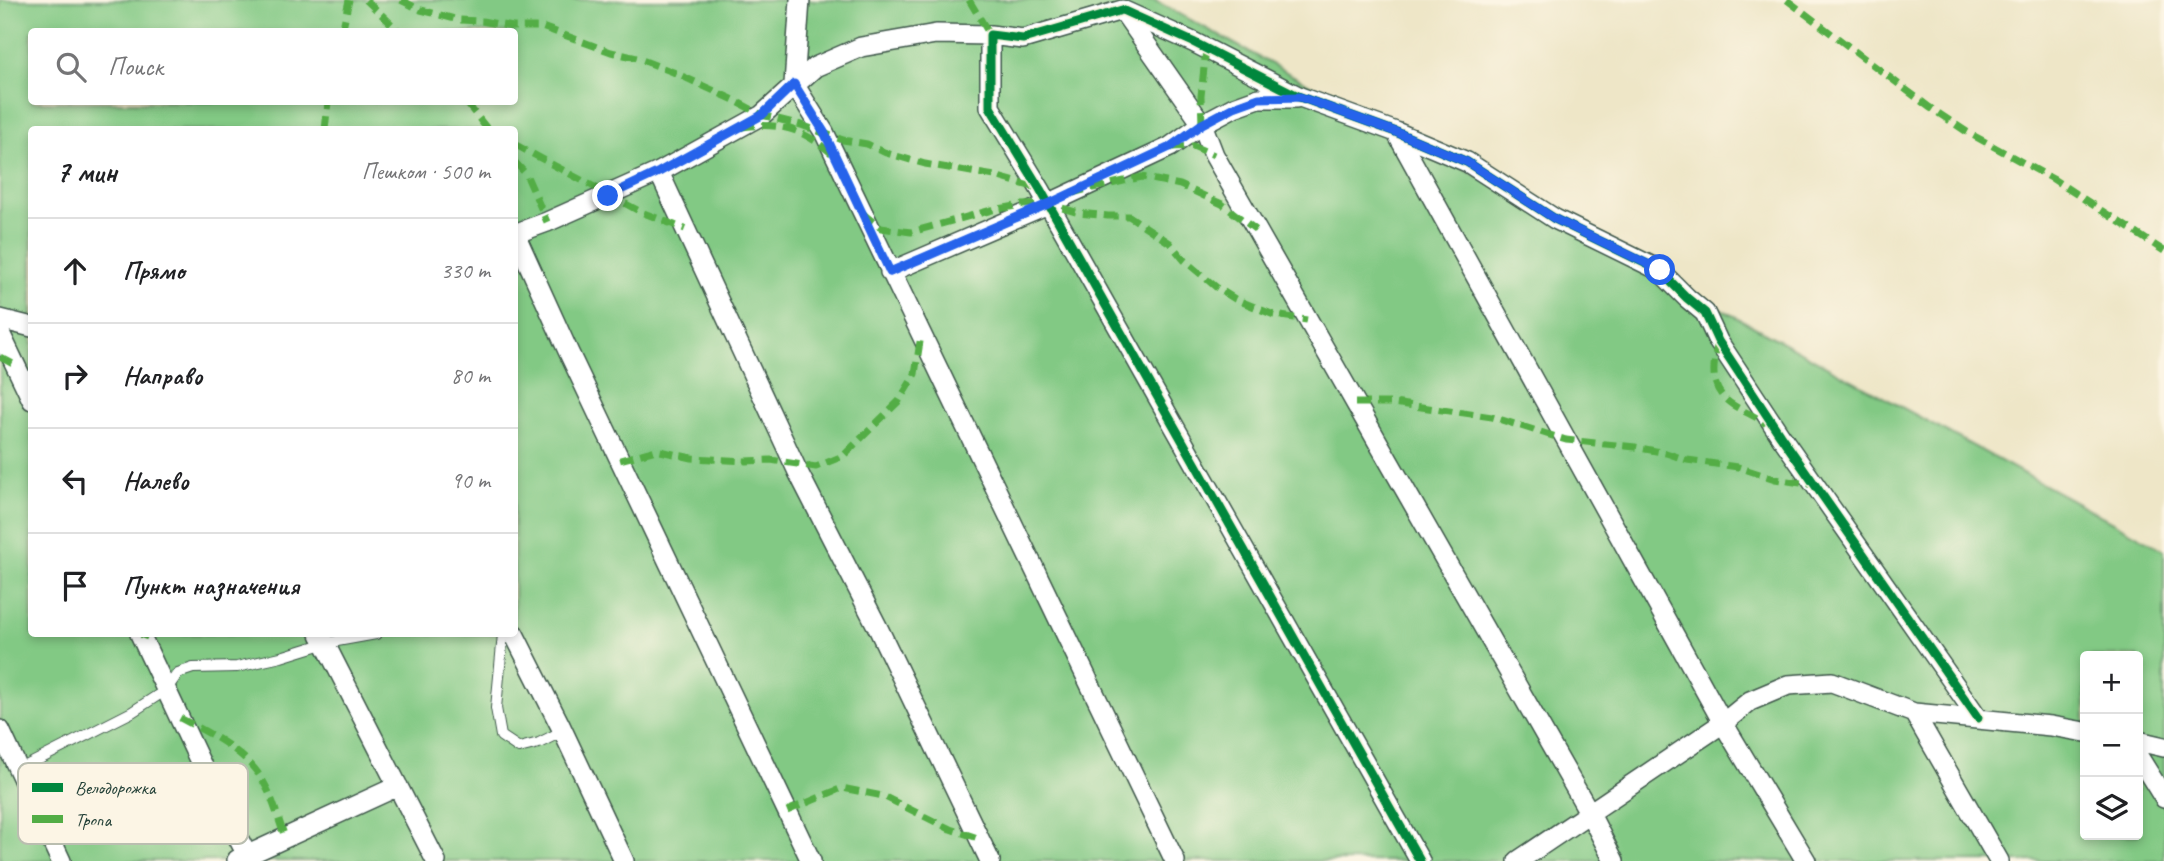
<!DOCTYPE html>
<html lang="ru">
<meta charset="utf-8">
<style>
:root{--surface:#fff;--page:#f6f6f6;--text:#202124;--muted:#757577;--line:#e0e0e0}
body{margin:0;font-family:Caveat,sans-serif;background:var(--page);color:var(--text)}
.controls{position:absolute;right:21px;bottom:21px;display:grid;overflow:hidden;border-radius:7px;box-shadow:0 4px 10px #0003}
.controls button{width:63px;height:63px;display:grid;place-items:center;padding:0;border:0;border-bottom:2px solid var(--line);background:var(--surface);color:var(--text);font:35px sans-serif}
.stop{position:absolute;width:21px;height:21px;margin:-16px;border:5px solid #2563eb;border-radius:50%;background:#fff}
.stop.end{background:#2563eb;border-color:#fff;box-shadow:0 2px 7px #0008}
.list{margin:0;padding:0;list-style:none}
h2{display:flex;justify-content:space-between;align-items:center;height:91px;margin:0;padding:0 28px;font-size:30px}
h2 small{font-size:23px;font-weight:400;color:var(--muted)}
.list li{display:grid;grid-template-columns:46px 1fr auto;gap:21px;align-items:center;box-sizing:border-box;height:105px;padding:0 28px;border-top:2px solid var(--line)}
.list b{display:block;font-size:26px;white-space:nowrap}
.list em{font-size:23px;font-style:normal;color:var(--muted)}
.icon{flex:none;width:38px;height:38px;fill:none;stroke:currentColor;stroke-width:2;stroke-linecap:round;stroke-linejoin:round}
.map{position:relative;flex:none;width:2164px;height:861px;overflow:hidden}
.search{position:absolute;background:var(--surface);box-shadow:0 4px 10px #0003;left:28px;top:28px;width:490px;height:77px;display:flex;align-items:center;gap:18px;box-sizing:border-box;padding:0 24px;border-radius:7px;color:var(--muted);font-size:26px}
.panel{position:absolute;background:var(--surface);box-shadow:0 4px 10px #0003;left:28px;top:126px;width:490px;height:511px;border-radius:7px}
.map>svg:first-child{display:block}
</style>
<div class="map">
<svg width="2164" height="861" viewBox="0 0 2164 861">
<rect width="100%" height="100%" fill="#fcf5e5"/>
<filter id="ink" filterUnits="userSpaceOnUse"><feTurbulence type="fractalNoise" baseFrequency=".0143" numOctaves="2"/><feDisplacementMap in="SourceGraphic" scale="14" xChannelSelector="R" yChannelSelector="G"/><feConvolveMatrix kernelMatrix="1 2 1 2 8 2 1 2 1" color-interpolation-filters="sRGB"/></filter>
<filter id="wash" filterUnits="userSpaceOnUse"><feTurbulence type="fractalNoise" baseFrequency=".00686" numOctaves="4" result="noise"/><feDisplacementMap in="SourceGraphic" scale="28" xChannelSelector="R" yChannelSelector="G"/><feGaussianBlur stdDeviation="1.57" result="paint"/><feColorMatrix in="noise" values="0 0 0 0 0 0 0 0 0 0 0 0 0 0 0 0 0 1.4 0 .05"/><feComposite in="paint" operator="in"/></filter>
<g filter="url(#wash)">
<rect width="100%" height="100%" fill="#eee6c7"/>
<path fill="#82c984" stroke="#50835c" stroke-width="2" fill-rule="evenodd" d="M 0,0 L 1154,0 L 2164,550 L 2164,861 L 0,861 ZM 32,32 L 514,32 L 514,102 L 32,102 ZM 32,130 L 514,130 L 514,634 L 32,634 ZM 2085,656 L 2138,656 L 2138,835 L 2085,835 Z"/>
</g>
<g filter="url(#ink)">
<g fill="none" stroke-linecap="round" stroke-linejoin="round">
<g stroke="#3e564a" stroke-width="12">
<path id="service" d="M 503,634 L 496,708 L 501,736 L 519,748 L 539,743 L 563,731
M 18,770 L 132,712 L 166,690 L 178,673 L 193,668 L 237,667 L 281,657 L 326,643 L 376,634"/>
</g>
<g stroke="#3e564a" stroke-width="22">
<path id="minor" d="M 800,0 L 794,84 L 824,132 L 1175,861
M 1123,11 L 1202,124 L 1214,155 L 1589,812 L 1614,861
M 1396,132 L 1723,723 L 1806,861
M 659,172 L 798,472 L 879,630 L 990,861
M 514,234 L 547,222 L 659,172 L 762,115 L 815,67 L 861,47 L 936,34 L 990,35
M 515,234 L 569,353 L 811,861
M 890,272 L 1048,204 L 1170,147 L 1202,124 L 1234,107 L 1259,98 L 1296,98
M 0,319 L 32,327
M 0,333 L 32,400
M 140,634 L 210,783 L 250,861
M 320,634 L 436,861
M 514,634 L 560,725 L 624,861
M 1914,713 L 1999,861
M 0,730 L 61,861
M 2138,741 L 2164,747
M 2138,756 L 2164,798
M 237,860 L 398,786
M 1420,861 L 1040,189 L 990,107 L 990,35 L 1023,39 L 1122,10 L 1193,42 L 1300,97 L 1396,132 L 1467,162 L 1555,219 L 1659,270 L 1687,298 L 1705,313 L 1718,341 L 1780,435 L 1978,718
M 1518,861 L 1723,723 L 1750,701 L 1788,685 L 1832,682 L 1914,713 L 2051,726 L 2085,732"/>
</g>
<use href="#service" stroke="#fff" stroke-width="10"/>
<use href="#minor" stroke="#fff" stroke-width="19"/>
<path stroke="#52ad45" stroke-width="7" stroke-dasharray="14 7" stroke-linecap="butt" d="M 366,0 L 400,32
M 401,0 L 421,10 L 459,20 L 482,21 L 513,27 L 542,27 L 611,52 L 637,58 L 673,72 L 734,100 L 762,115 L 801,125 L 843,140 L 867,144 L 886,153 L 925,164 L 995,176 L 1040,189
M 969,0 L 990,35
M 1787,0 L 1929,107 L 1967,132 L 2053,179 L 2164,251
M 342,32 L 349,0
M 466,102 L 488,130
M 1202,124 L 1201,96 L 1206,49
M 741,127 C 784,122 803,129 836,157
M 325,130 L 328,102
M 514,144 L 641,212 L 685,229
M 1170,147 L 1193,146 L 1214,155
M 514,161 L 526,174 L 547,222
M 1071,193 L 1142,177 L 1180,185 L 1222,204 L 1256,230
M 862,213 L 881,228 L 911,232 L 992,210 L 1022,205 L 1048,204 L 1079,213 L 1108,216 L 1129,216 L 1170,243 L 1184,260 L 1216,287 L 1235,299 L 1274,315 L 1307,320
M 1718,341 C 1713,367 1708,389 1733,405 C 1744,412 1756,416 1766,424
M 0,357 L 15,365
M 1355,403 L 1393,403 L 1492,417 L 1566,440 L 1635,447 L 1666,453 L 1687,460 L 1738,467 L 1775,479 L 1813,485
M 620,460 L 656,450 L 692,458 L 746,461 L 771,460 L 816,467 L 843,456 L 899,401 L 915,374 L 921,335
M 143,639 L 145,634
M 180,718 C 209,733 246,751 263,781 C 273,798 278,819 285,837
M 787,811 L 842,788 L 883,796 L 950,829 L 978,838"/>
<g stroke="#fcf5e5" stroke-width="13">
<path id="cycleway" d="M 1420,861 L 1040,189 L 990,107 L 990,35 L 1023,39 L 1122,10 L 1193,42 L 1300,97 L 1396,132 L 1467,162 L 1555,219 L 1659,270 L 1687,298 L 1705,313 L 1718,341 L 1780,435 L 1978,718"/>
</g>
<use href="#cycleway" stroke="#00873e" stroke-width="9"/>
</g>
</g>
<g fill="none" stroke-linecap="round" stroke-linejoin="round" filter="url(#ink)">
<path stroke="#2563eb" stroke-width="9" d="M 608,196 L 659,172 L 762,115 L 794,84 L 824,132 L 890,272 L 1048,204 L 1170,147 L 1202,124 L 1234,107 L 1259,98 L 1300,97 L 1396,132 L 1467,162 L 1555,219 L 1660,270"/>
</g>
<rect x="18" y="763" width="230" height="81" rx="10" fill="#fcf5e5" stroke="#babeb0" stroke-width="2"/>
<rect x="32" y="783" width="31" height="9" fill="#00873e"/>
<rect x="32" y="815" width="31" height="8" fill="#52ad45"/>
<g font-size="19" fill="#1f3d34">
<text x="75" y="794">Велодорожка</text>
<text x="75" y="826">Тропа</text>
</g>
</svg>
<div class="controls">
<button>+</button>
<button>−</button>
<button><svg class="icon" aria-label="layers" viewBox="0 0 24 24"><path d="M12 4l9 5-9 5-9-5zM3 14l9 5 9-5"/></svg></button>
</div>
<div class="stop" style="left:1660px;top:270px"></div>
<div class="stop end" style="left:608px;top:196px"></div>
<div class="search"><svg class="icon" aria-label="search" viewBox="0 0 24 24"><circle cx="10" cy="10" r="6"/><path d="M15 15l6 6"/></svg>Поиск</div>
<section class="panel">
<h2>7 мин<small>Пешком · 500 m</small></h2>
<ul class="list">
<li><svg class="icon" aria-label="ahead" viewBox="0 0 24 24"><path d="M12 20V5M6 11l6-6 6 6"/></svg><div><b>Прямо</b></div><em>330 m</em></li>
<li><svg class="icon" aria-label="right" viewBox="0 0 24 24"><path d="M7 20v-9h11M14 6l5 5-5 5"/></svg><div><b>Направо</b></div><em>80 m</em></li>
<li><svg class="icon" aria-label="left" viewBox="0 0 24 24"><path d="M17 20v-9H6M10 6l-5 5 5 5"/></svg><div><b>Налево</b></div><em>90 m</em></li>
<li><svg class="icon" aria-label="arrive" viewBox="0 0 24 24"><path d="M6 21V4h12l-3 4 3 4H6"/></svg><div><b>Пункт назначения</b></div></li>
</ul>
</section>
</div>
